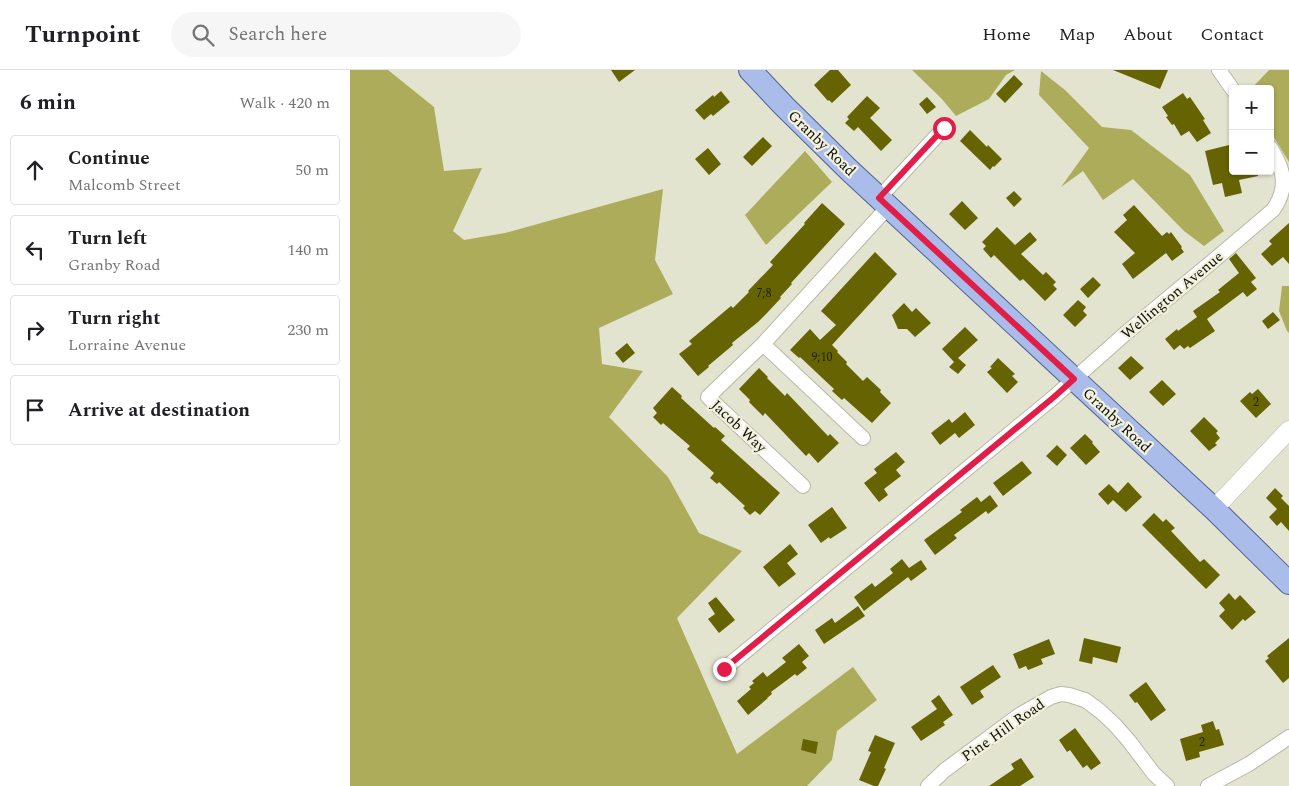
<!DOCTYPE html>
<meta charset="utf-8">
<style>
:root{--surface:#fff;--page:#f6f6f6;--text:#202124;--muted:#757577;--line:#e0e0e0}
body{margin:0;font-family:Spectral,serif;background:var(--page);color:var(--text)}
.controls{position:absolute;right:15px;top:15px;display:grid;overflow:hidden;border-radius:5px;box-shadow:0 1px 4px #0004}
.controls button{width:45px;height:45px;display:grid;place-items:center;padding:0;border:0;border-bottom:1px solid var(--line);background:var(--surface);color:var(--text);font:25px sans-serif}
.stop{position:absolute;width:15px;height:15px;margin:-11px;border:4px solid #e11d48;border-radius:50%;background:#fff}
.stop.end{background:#e11d48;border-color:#fff;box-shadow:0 1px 5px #0008}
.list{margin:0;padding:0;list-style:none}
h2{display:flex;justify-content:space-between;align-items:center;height:65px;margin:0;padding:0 20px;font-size:21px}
h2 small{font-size:16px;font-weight:400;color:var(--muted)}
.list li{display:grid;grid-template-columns:32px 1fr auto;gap:15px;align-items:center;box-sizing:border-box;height:70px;margin:0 10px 10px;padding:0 10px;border:1px solid var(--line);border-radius:5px}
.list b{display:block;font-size:19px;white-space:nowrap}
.list p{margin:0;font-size:16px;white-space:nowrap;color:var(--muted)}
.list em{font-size:16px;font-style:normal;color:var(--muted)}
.icon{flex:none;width:28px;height:28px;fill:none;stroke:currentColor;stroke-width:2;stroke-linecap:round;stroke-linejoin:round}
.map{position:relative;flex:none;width:939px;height:716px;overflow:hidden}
header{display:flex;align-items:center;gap:30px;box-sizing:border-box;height:70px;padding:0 25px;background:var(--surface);border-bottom:1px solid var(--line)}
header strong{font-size:24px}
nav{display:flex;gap:28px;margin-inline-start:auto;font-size:18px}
.search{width:350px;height:45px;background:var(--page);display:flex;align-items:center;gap:12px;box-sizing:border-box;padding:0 18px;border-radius:28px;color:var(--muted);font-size:19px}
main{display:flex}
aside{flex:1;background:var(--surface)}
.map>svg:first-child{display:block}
</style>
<header>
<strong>Turnpoint</strong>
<div class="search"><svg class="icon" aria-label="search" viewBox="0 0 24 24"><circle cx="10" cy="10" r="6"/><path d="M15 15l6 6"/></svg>Search here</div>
<nav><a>Home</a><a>Map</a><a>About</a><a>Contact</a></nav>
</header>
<main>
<aside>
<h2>6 min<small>Walk · 420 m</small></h2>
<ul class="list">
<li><svg class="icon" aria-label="ahead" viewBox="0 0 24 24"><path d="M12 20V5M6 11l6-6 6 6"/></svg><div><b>Continue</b><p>Malcomb Street</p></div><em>50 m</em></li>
<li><svg class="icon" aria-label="left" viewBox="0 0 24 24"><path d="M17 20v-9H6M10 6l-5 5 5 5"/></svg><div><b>Turn left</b><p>Granby Road</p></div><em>140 m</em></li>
<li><svg class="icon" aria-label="right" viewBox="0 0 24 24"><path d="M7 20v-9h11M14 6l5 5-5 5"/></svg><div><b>Turn right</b><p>Lorraine Avenue</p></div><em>230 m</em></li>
<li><svg class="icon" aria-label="arrive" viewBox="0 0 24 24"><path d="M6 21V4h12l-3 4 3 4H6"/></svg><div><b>Arrive at destination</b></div></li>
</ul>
</aside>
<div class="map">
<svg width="939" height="716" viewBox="0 0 939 716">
<rect width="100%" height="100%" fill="#e3e4d0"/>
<path fill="#acac5b" d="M 0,0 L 38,0 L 84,37 L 94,101 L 132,98 L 103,161 L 114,170 L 155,163 L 313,119 L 305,190 L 323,224 L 249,258 L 252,294 L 293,301 L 259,347 L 318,407 L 349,463 L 392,481 L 327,548 L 387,684 L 503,597 L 527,630 L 487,661 L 482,690 L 457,716 L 0,716 Z
M 562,0 L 665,0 L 656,5 L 639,29 L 606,46 L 591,28 Z
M 919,0 L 939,0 L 939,92 L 920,61 L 920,19 L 901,19 Z
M 691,1 L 715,20 L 752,57 L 781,60 L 840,105 L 874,161 L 854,176 L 834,161 L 783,109 L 753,130 L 733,101 L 711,117 L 739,78 L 689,25 Z
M 455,81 L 482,112 L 416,175 L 395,145 Z
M 932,216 L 939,216 L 939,263 L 937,261 L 929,241 Z"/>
<path fill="#656302" d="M 261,0 L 285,0 L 269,12 Z
M 480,0 L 488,0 L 501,15 L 482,33 L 479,30 L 478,31 L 464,15 Z
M 763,0 L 818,0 L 810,19 Z
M 664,5 L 673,14 L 655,33 L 646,24 Z
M 371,21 L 380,32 L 363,46 L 361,44 L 354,50 L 345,40 L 363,25 L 364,27 Z
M 833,23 L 837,29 L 840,27 L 855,49 L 853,50 L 861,63 L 847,72 L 839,61 L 831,66 L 824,54 L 822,55 L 816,47 L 818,46 L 812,37 Z
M 517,26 L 530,38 L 520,48 L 542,70 L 531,81 L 508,57 L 504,61 L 495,53 L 499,49 L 497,47 Z
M 577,27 L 586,37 L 577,44 L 569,34 Z
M 620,60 L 637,77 L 638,75 L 652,89 L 644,97 L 643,96 L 640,100 L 610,71 Z
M 413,67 L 422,76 L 402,96 L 393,87 Z
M 883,74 L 883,101 L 907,101 L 908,106 L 889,110 L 892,123 L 875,127 L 872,113 L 863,115 L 855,81 Z
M 358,78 L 371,94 L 359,105 L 345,89 Z
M 664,121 L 672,129 L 664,137 L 656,128 Z
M 612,131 L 628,148 L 615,160 L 599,144 Z
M 472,133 L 495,154 L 441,213 L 442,214 L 430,227 L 431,228 L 417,243 L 408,252 L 382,273 L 383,275 L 358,296 L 359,297 L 348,306 L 329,284 L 342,274 L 339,271 L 381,236 L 383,238 L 399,222 L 398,221 L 423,195 L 420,192 L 455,154 L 454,153 Z
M 784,135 L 812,166 L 817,162 L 819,164 L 821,162 L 832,177 L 831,178 L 834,182 L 822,191 L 816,183 L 783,209 L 772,194 L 785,183 L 764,162 L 777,150 L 773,145 Z
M 939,153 L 939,194 L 933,187 L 922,196 L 911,184 L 922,174 L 919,171 Z
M 647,157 L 665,175 L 680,162 L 687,170 L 671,184 L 693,205 L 696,202 L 706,212 L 703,215 L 707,219 L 695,231 L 673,209 L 670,211 L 644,185 L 641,188 L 633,179 L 636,176 L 632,172 Z
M 525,182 L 547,204 L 482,275 L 488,281 L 487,282 L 497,292 L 496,294 L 513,311 L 517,307 L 531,320 L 530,322 L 541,333 L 522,353 L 494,328 L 492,330 L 482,321 L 484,319 L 450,287 L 449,288 L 440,280 L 460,259 L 470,270 L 486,255 L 471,241 Z
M 886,183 L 906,208 L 901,212 L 907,219 L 897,227 L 893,222 L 857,249 L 865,261 L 840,278 L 838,276 L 834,279 L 830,275 L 824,280 L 815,269 L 827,259 L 828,261 L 847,247 L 843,241 L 870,222 L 868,220 L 889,203 L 879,189 Z
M 743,207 L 751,215 L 738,228 L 730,219 Z
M 728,230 L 736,237 L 733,241 L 737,245 L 725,257 L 713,245 Z
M 554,233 L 562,242 L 566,238 L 581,253 L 565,267 L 557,259 L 548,259 L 542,245 Z
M 923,242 L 930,250 L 918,259 L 912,251 Z
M 615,257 L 628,270 L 608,288 L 616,295 L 608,304 L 599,297 L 604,292 L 592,279 Z
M 277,273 L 285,283 L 273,293 L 265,283 Z
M 781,286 L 794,298 L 780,310 L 768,298 Z
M 648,288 L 665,304 L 662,306 L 668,312 L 657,323 L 637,302 L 642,298 L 640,297 Z
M 409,298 L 418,307 L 417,308 L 435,326 L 437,323 L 478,366 L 480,364 L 489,373 L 468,393 L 459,383 L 456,386 L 415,343 L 413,346 L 399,332 L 400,330 L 389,319 Z
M 812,310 L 826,324 L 813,336 L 799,322 Z
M 322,317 L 332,326 L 331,328 L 364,358 L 365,357 L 375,366 L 371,370 L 430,423 L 410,445 L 405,441 L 400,445 L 393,438 L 395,436 L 369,412 L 367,414 L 360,408 L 364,403 L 337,379 L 340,376 L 313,353 L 311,355 L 303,347 L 307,343 L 303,338 Z
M 908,319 L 921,334 L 906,348 L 890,331 L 900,322 L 902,324 Z
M 615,342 L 625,355 L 609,368 L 605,363 L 590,375 L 581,363 L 599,349 L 602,353 Z
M 854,347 L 868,361 L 866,363 L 870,368 L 865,373 L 867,375 L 859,381 L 840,361 Z
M 735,364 L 743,372 L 742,373 L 750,382 L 736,395 L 720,378 Z
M 707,375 L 717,385 L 707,396 L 696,386 Z
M 546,382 L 555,392 L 546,400 L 551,406 L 534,419 L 538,425 L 529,432 L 514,413 L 527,403 L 524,399 Z
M 672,391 L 682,403 L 653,426 L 643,413 Z
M 778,412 L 792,427 L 776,442 L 763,430 L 758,435 L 748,424 L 759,414 L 768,423 Z
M 925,418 L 933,426 L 931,428 L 939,436 L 939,461 L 931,452 L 927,456 L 919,447 L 927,439 L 916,428 Z
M 640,425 L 648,436 L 638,444 L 636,441 L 604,465 L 607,468 L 585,485 L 574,470 L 612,442 L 610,440 L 627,427 L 631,432 Z
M 482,437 L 497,458 L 480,469 L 479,467 L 471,473 L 458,455 Z
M 804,443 L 813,452 L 816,449 L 825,458 L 821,461 L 850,492 L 854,489 L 870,505 L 856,519 L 792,455 Z
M 440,474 L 448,484 L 437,493 L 446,504 L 429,517 L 413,497 Z
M 552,489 L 559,498 L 571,490 L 577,499 L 561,511 L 558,507 L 514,541 L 504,527 L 522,513 L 525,517 L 543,503 L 540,499 Z
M 879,523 L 885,530 L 890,525 L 906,542 L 895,551 L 893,549 L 882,560 L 869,546 L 875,540 L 869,533 Z
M 366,527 L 385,550 L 369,563 L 358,549 L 365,544 L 358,533 Z
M 508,536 L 515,546 L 474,574 L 465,560 L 482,548 L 485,553 Z
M 734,568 L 771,577 L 767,593 L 743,587 L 742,594 L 729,591 Z
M 939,568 L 939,608 L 933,613 L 915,591 L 919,588 L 917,586 Z
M 699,569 L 705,584 L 691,589 L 693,594 L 678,600 L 676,596 L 669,599 L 663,584 Z
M 449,574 L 459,586 L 452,592 L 457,598 L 447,606 L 445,604 L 421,622 L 422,624 L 417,628 L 418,628 L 398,645 L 387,631 L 401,619 L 399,617 L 404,613 L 402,611 L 413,602 L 417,607 L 436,592 L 432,588 Z
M 643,595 L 651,607 L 630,621 L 634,627 L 622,635 L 610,617 Z
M 796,612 L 816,640 L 801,651 L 787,632 L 785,633 L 779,625 Z
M 589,625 L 603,645 L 593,652 L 595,655 L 571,671 L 561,657 L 587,639 L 581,631 Z
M 863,651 L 866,660 L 869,659 L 874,675 L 849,682 L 850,687 L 836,691 L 830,669 L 853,662 L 851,655 Z
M 725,658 L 751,693 L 741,700 L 737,695 L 733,698 L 720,680 L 717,682 L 709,670 Z
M 525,665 L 545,673 L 534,698 L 536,699 L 528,716 L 524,716 L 509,710 L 521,682 L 518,681 Z
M 453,669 L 468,672 L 466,684 L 451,680 Z
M 671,688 L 684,707 L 670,716 L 639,716 L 664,699 L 661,694 Z"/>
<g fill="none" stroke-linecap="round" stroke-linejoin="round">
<g stroke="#b8b8a5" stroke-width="16">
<path id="minor" d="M 869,0 L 883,20
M 529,128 L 594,58
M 413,274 L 513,368
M 453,416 L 358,327 L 413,274 L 538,137
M 374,599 L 704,327 L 776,263 L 863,191 L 923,140 C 939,117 934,99 920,77
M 578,716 L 595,700 L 671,644 L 701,627 L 711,624 L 719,625 L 735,630 L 750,641 L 765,655 L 779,671 L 804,704 L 817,716
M 858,716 L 899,694 L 939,667"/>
</g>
<g stroke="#b8b8a5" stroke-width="19">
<path id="tertiary" d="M 864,439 L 939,360"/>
</g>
<g stroke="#4f6290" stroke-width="24">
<path id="primary" d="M 400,0 L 434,36 L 499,100 L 864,439 L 939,513"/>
</g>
<use href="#minor" stroke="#fff" stroke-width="14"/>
<use href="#tertiary" stroke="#fff" stroke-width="18"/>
<use href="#primary" stroke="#aabce9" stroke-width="22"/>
</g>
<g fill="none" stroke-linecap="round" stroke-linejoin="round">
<path stroke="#e11d48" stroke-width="6" d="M 374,599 L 704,327 L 724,309 L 529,128 L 594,58"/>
</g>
<g text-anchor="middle" stroke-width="4.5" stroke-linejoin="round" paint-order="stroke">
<g font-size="12" fill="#232206">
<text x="414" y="227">7;8</text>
<text x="472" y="291">9;10</text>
<text x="906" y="336">2</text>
<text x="852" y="676">2</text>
</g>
<g font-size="15" fill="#0d0d07" stroke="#f1f1dd">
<text transform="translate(472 73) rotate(44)" y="5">Granby Road</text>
<text transform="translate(822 225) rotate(-40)" y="5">Wellington Avenue</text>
<text transform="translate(767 350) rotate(43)" y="5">Granby Road</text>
<text transform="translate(389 356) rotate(43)" y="5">Jacob Way</text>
<text transform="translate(653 660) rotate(-35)" y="5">Pine Hill Road</text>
</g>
</g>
</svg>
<div class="controls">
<button>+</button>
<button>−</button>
</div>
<div class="stop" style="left:594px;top:58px"></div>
<div class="stop end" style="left:374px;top:599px"></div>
</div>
</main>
